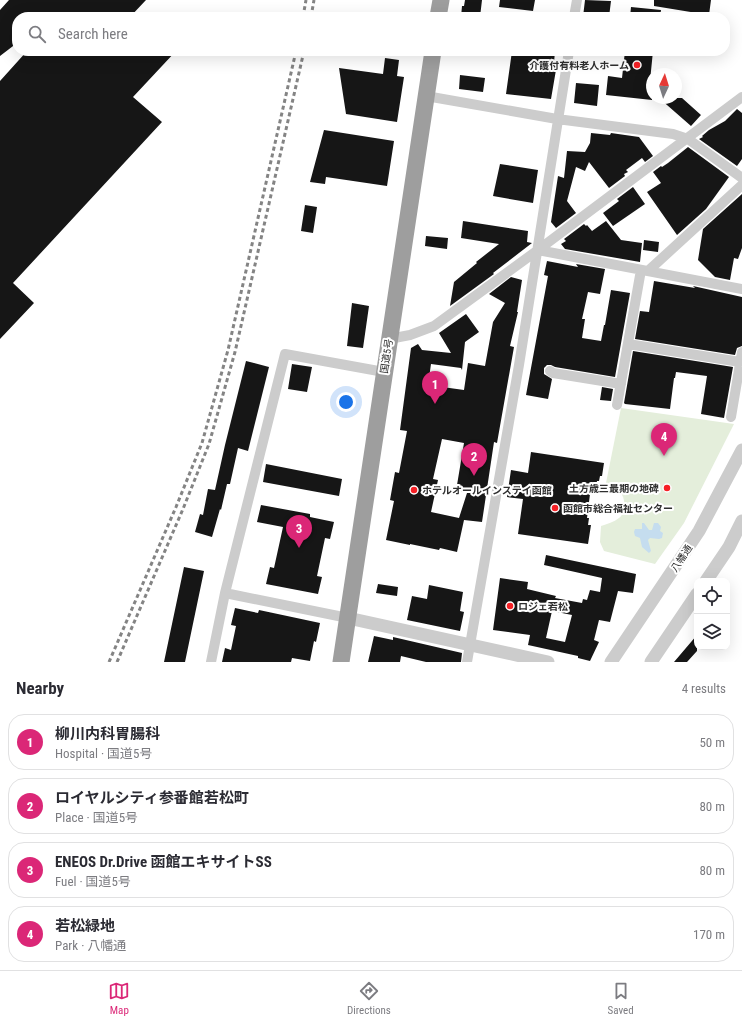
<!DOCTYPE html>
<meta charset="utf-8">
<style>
:root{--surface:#fff;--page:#f7f7f7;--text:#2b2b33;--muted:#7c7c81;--line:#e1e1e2;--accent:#db2777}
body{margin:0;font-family:"Roboto Condensed","Noto Sans JP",sans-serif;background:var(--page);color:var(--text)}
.controls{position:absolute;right:12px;bottom:12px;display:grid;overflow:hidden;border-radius:8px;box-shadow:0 4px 16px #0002}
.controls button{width:36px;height:36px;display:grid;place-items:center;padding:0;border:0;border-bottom:1px solid var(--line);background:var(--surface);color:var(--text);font:20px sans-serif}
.compass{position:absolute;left:646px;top:68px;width:36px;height:36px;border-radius:50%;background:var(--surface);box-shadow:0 4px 16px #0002;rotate:4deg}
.you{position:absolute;left:346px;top:402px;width:14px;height:14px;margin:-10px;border:3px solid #fff;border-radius:50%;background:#1a73e8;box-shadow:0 0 0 6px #1a73e833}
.badge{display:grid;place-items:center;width:26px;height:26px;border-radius:50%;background:var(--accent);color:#fff;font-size:13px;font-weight:700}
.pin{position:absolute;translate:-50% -33px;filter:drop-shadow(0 1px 2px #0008)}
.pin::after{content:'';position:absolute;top:21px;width:14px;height:12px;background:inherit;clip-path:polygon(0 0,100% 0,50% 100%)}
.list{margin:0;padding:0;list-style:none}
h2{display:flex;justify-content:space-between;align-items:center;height:52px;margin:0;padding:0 16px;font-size:17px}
h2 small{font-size:13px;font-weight:400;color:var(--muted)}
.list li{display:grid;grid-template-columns:26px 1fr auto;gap:12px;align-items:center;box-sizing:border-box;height:56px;margin:0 8px 8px;padding:0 8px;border:1px solid var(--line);border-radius:16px}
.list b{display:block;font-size:15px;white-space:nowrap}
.list p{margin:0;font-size:13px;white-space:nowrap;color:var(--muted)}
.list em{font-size:13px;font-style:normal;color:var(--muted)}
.icon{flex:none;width:22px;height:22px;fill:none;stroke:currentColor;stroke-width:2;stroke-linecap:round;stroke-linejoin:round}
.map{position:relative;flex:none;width:742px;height:662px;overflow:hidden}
.search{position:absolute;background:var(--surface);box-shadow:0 4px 16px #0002;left:12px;right:12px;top:12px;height:44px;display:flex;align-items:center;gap:10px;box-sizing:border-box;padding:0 14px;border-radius:16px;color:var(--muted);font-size:15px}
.sheet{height:308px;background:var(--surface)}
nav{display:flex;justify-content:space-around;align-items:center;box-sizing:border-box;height:56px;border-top:1px solid var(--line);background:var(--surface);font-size:11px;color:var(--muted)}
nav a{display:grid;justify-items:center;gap:2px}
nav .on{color:var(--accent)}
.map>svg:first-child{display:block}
</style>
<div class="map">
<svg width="742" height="662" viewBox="0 0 742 662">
<rect width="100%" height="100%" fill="#fff"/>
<path fill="#e4eedb" d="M 621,408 L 734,424 L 684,523 L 655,564 L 604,551 L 600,542 L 601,526 C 607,524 614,522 619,518 C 626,513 626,498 620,492 C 616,488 609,488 605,488 Z"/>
<path fill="#c5ddef" d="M 642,523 L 644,523 L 649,530 L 652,530 L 654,523 L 658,523 L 661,527 L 660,531 L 663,533 L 662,538 L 659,539 L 650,538 L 648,540 L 651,551 L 649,553 L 642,547 L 640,538 L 635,536 L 634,532 L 635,529 L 642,529 Z"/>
<path fill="#161616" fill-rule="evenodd" d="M 9,0 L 146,0 L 130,17 L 17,17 L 17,43 L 0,56 L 0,10 Z
M 465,0 L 482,0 L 480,17 L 461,17 L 462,6 L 464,6 Z
M 500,0 L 535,0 L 533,11 L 499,7 Z
M 585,0 L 611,1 L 609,17 L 583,17 Z
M 654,0 L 711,0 L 709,15 L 654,6 Z
M 631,7 L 661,10 L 660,17 L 630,17 Z
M 27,51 L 176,51 L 133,97 L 162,122 L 13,283 L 34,303 L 0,339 L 0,81 Z
M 512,51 L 555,51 L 554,63 L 557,64 L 551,99 L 506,94 Z
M 625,51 L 653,51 L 650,81 L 652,81 L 652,100 L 606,95 L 608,76 L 622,78 Z
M 385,58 L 399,60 L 397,76 L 404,77 L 397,122 L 346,114 L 339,68 L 383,74 Z
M 460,75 L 485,78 L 483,92 L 459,89 Z
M 576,83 L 599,85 L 597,106 L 574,103 Z
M 659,98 L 682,98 L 701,115 L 691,126 Z
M 737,109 L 742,113 L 742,159 L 737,166 L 699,139 L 703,137 L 702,136 L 709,130 L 725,121 Z
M 324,130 L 394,141 L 387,186 L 326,177 L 325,184 L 310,182 Z
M 591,133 L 610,135 L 611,133 L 639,137 L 653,156 L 645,162 L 642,158 L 626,170 L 628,172 L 624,174 L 625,176 L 609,188 L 589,162 L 585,171 L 576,167 L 567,201 L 576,213 L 556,228 L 551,222 L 558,176 L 564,178 L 567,151 L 585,152 L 590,143 Z
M 688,147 L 729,177 L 706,209 L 677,235 L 647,192 L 661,183 L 653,172 L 661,166 L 662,167 L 668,163 Z
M 500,164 L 538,170 L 533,203 L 493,196 Z
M 633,187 L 645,204 L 613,226 L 603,213 L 619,201 L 617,199 Z
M 742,194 L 742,248 L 738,259 L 734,258 L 730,280 L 715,277 L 698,260 L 703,229 Z
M 305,205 L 317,207 L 313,233 L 301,231 Z
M 463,221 L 528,231 L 527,242 L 532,243 L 493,273 L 494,274 L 450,306 L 454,282 L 477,263 L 476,262 L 499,244 L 461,238 Z
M 606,221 L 621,240 L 642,243 L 640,262 L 565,249 L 561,244 L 566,241 L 564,239 L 584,224 L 586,226 L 587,225 L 592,231 Z
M 426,236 L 448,238 L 447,249 L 425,246 Z
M 644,240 L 659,242 L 658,252 L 643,250 Z
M 547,261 L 578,267 L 576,264 L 605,269 L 600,294 L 588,292 L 582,319 L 585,319 L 582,338 L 601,341 L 604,325 L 605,325 L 611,290 L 630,293 L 615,377 L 555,367 L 551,365 L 547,365 L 544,368 L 544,374 L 552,379 L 548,399 L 526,395 L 548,276 L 544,275 Z
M 511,277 L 522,280 L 517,312 L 518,312 L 510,346 L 514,347 L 497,443 L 494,442 L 482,522 L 464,520 L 457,552 L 440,548 L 439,550 L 410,544 L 410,545 L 386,540 L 394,501 L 390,500 L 395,472 L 399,473 L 407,431 L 400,430 L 411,348 L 418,344 L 422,350 L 451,353 L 439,333 L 466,314 L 479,332 L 465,342 L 462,370 L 461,368 L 431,364 L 428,385 L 464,390 L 468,363 L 485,366 L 493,322 L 505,303 L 489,294 ZM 442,439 L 464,443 L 456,491 L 467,493 L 459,518 L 431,512 L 438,480 L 433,479 Z
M 654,281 L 695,288 L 693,286 L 742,297 L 742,346 L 737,348 L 735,355 L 635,339 L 640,311 L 649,312 Z
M 352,303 L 369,306 L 363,348 L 347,346 Z
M 633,351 L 733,367 L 724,418 L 701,414 L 707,376 L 676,372 L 675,378 L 674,378 L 670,409 L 625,404 L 624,403 Z
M 246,361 L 269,367 L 248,451 L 238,448 L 230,484 L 227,484 L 221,510 L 220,509 L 212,537 L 195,532 L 200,514 L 203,515 L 208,489 L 215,490 L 225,445 Z
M 292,364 L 312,367 L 307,392 L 288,389 Z
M 602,387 L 613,389 L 611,401 L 600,400 Z
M 531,452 L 604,463 L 602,476 L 600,476 L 599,481 L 597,481 L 596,487 L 591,486 L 587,518 L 589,518 L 588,525 L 591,525 L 588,544 L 518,534 L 523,499 L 507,497 L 511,470 L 528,473 Z
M 266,464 L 342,479 L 339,496 L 263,482 Z
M 261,505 L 310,514 L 310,517 L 334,522 L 330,539 L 325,538 L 317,576 L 322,577 L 318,594 L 266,584 L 270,567 L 274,568 L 283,527 L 257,522 Z
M 546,555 L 636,574 L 633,593 L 618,591 L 610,622 L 599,620 L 594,640 L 599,642 L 590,661 L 578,658 L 578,656 L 528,645 L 530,635 L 493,630 L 500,578 L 528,582 L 527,589 L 556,596 L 555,598 L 582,603 L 583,599 L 587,600 L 590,590 L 600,592 L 602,578 L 544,565 ZM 552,611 L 572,615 L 565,642 L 546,638 Z
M 184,567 L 204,571 L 185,662 L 164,662 Z
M 378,584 L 398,587 L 397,596 L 376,593 Z
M 429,585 L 463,592 L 460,611 L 464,612 L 460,631 L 407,620 L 412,596 L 427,599 Z
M 235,608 L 258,613 L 259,610 L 320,623 L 316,642 L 314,641 L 310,661 L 292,658 L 291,662 L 222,662 L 225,648 L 231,650 L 236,626 L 231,625 Z
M 697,635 L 697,651 L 687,662 L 674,662 Z
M 374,636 L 393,640 L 393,637 L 462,653 L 461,662 L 426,662 L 401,656 L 400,662 L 368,662 Z"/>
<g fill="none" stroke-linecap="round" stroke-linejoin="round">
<path stroke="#ccc" stroke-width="10" d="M 574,17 L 577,0
M 426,96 L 557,119 L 673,134 L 688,139 L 742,178
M 538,250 L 742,289
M 648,271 L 742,185
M 389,339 L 410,335 L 434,326 L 538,250 L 742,97
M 628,344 L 740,362
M 550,371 L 553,373 L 621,384
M 617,405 L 641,270
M 731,417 L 742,352
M 225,593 L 348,618
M 211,662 L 225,593 L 285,354 L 384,372
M 467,662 L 519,365 L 569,51"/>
<path stroke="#ccc" stroke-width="13" d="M 706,581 L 729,547 L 742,521
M 348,618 L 548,662
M 611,662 L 699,531 L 742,450
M 651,662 L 697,594"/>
<path stroke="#9e9e9e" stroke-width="17" d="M 438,17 L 441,0
M 341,662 L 433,51"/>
<path stroke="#848484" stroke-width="3" stroke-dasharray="4 3" stroke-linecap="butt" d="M 303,17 L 306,0
M 311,17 L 314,0
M 109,662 L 176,507 L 202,443 L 228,350 L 296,51
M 117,662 L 183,509 L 209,444 L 235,352 L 304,51"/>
</g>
<g fill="#f62025" stroke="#fff" stroke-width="1.5">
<circle cx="637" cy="65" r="4"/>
<circle cx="667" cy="488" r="4"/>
<circle cx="414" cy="490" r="4"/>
<circle cx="555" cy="508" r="4"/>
<circle cx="510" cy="606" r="4"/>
</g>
<g text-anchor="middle" stroke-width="4" stroke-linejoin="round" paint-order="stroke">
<g font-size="10" font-weight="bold" fill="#2f2f2f" stroke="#fff" text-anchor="start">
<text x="629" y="69" text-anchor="end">介護付有料老人ホーム</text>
<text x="659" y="492" text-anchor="end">土方歳三最期の地碑</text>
<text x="422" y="494">ホテルオールインステイ函館</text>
<text x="563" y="512">函館市総合福祉センター</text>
<text x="518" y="610">ロジェ若松</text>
</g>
<g font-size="10" fill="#2f2f2f" stroke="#fff">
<text transform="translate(386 356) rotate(-81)" y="4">国道5号</text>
<text transform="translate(681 558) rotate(-56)" y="4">八幡通</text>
</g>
</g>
</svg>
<div class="controls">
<button><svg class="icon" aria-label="locate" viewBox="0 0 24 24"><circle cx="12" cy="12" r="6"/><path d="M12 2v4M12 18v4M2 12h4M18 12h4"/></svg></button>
<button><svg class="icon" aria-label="layers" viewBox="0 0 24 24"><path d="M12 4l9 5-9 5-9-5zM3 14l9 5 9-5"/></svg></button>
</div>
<svg class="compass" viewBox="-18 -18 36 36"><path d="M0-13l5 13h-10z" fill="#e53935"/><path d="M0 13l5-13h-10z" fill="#7c7c81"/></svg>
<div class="you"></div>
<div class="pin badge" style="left:435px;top:404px">1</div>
<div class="pin badge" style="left:474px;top:476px">2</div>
<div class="pin badge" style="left:299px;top:548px">3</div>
<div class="pin badge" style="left:664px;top:456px">4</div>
<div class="search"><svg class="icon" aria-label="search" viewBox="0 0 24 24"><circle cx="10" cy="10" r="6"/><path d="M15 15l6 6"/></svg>Search here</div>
</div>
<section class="sheet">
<h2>Nearby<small>4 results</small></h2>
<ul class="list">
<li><span class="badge">1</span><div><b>柳川内科胃腸科</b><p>Hospital · 国道5号</p></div><em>50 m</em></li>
<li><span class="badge">2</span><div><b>ロイヤルシティ参番館若松町</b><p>Place · 国道5号</p></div><em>80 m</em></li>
<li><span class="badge">3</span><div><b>ENEOS Dr.Drive 函館エキサイトSS</b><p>Fuel · 国道5号</p></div><em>80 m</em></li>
<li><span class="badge">4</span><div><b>若松緑地</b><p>Park · 八幡通</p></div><em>170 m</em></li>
</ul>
</section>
<nav>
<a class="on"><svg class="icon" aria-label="map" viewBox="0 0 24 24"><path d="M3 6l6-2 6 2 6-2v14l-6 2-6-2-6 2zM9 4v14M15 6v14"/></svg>Map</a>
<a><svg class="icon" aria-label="directions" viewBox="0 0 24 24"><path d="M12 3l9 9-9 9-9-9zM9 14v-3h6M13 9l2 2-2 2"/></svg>Directions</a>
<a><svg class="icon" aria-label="saved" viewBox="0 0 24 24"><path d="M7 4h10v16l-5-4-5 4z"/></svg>Saved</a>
</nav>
